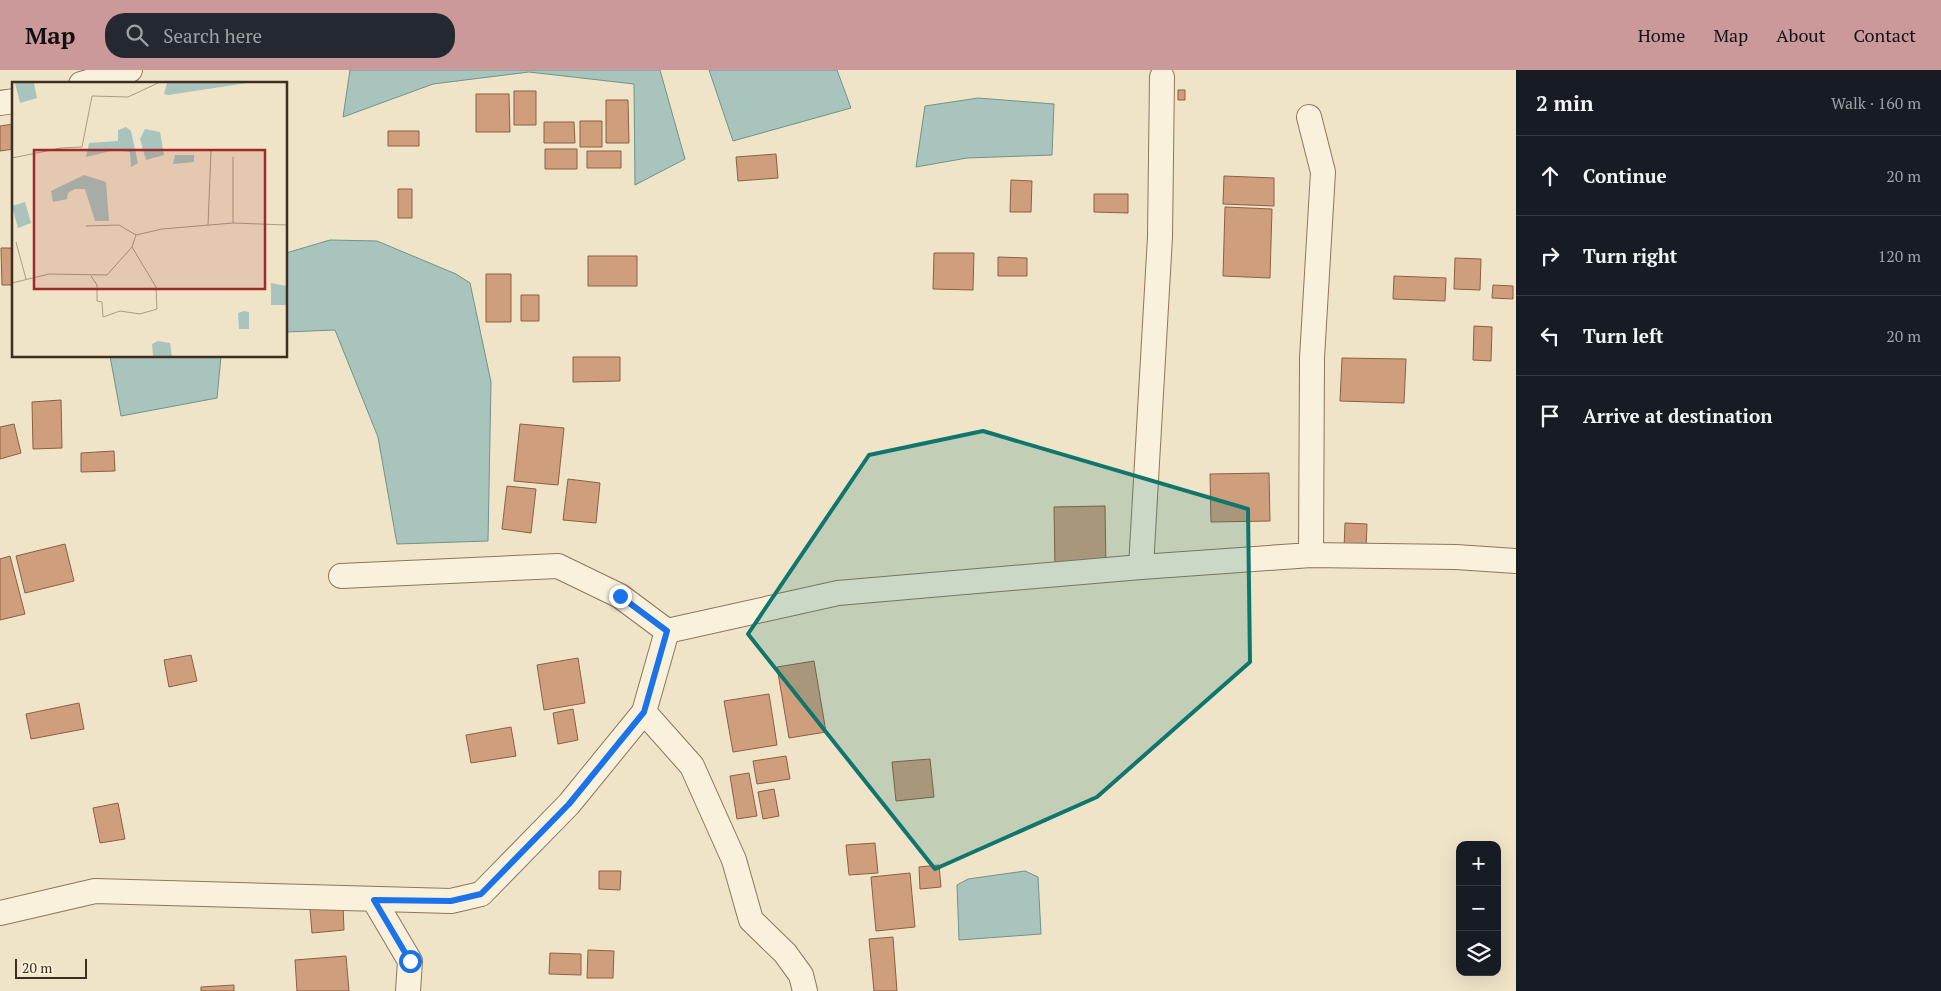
<!DOCTYPE html>
<meta charset="utf-8">
<style>
:root{--surface:#171b24;--page:#242831;--text:#f1f3f6;--muted:#9ea1a6;--line:#363941;--accent:#cc999b}
body{margin:0;font-family:"PT Serif",serif;background:var(--page);color:var(--text)}
.controls{position:absolute;right:15px;bottom:15px;display:grid;overflow:hidden;border-radius:10px;box-shadow:0 5px 20px #0002}
.controls button{width:45px;height:45px;display:grid;place-items:center;padding:0;border:0;border-bottom:1px solid var(--line);background:var(--surface);color:var(--text);font:25px sans-serif}
.scale{position:absolute;left:15px;bottom:12px;width:72px;box-sizing:border-box;padding-left:5px;border:2px solid #3d2e20;border-top:0;font-size:14px;line-height:18px;white-space:nowrap;color:#3d2e20;-webkit-text-stroke:4px #f7eed8;paint-order:stroke}
.stop{position:absolute;width:15px;height:15px;margin:-11px;border:4px solid #1a73e8;border-radius:50%;background:#fff}
.stop.end{background:#1a73e8;border-color:#fff;box-shadow:0 1px 5px #0008}
.list{margin:0;padding:0;list-style:none}
h2{display:flex;justify-content:space-between;align-items:center;height:65px;margin:0;padding:0 20px;font-size:21px}
h2 small{font-size:16px;font-weight:400;color:var(--muted)}
.list li{display:grid;grid-template-columns:32px 1fr auto;gap:15px;align-items:center;box-sizing:border-box;height:80px;padding:0 20px;border-top:1px solid var(--line)}
.list b{display:block;font-size:19px;white-space:nowrap}
.list em{font-size:16px;font-style:normal;color:var(--muted)}
.icon{flex:none;width:28px;height:28px;fill:none;stroke:currentColor;stroke-width:2;stroke-linecap:round;stroke-linejoin:round}
.map{position:relative;flex:none;width:1516px;height:921px;overflow:hidden}
header{display:flex;align-items:center;gap:30px;box-sizing:border-box;height:70px;padding:0 25px;background:var(--accent);color:#111}
header strong{font-size:24px}
nav{display:flex;gap:28px;margin-inline-start:auto;font-size:18px}
.search{width:350px;height:45px;background:var(--page);display:flex;align-items:center;gap:12px;box-sizing:border-box;padding:0 18px;border-radius:20px;color:var(--muted);font-size:19px}
main{display:flex}
aside{flex:1;background:var(--surface)}
.map>svg:first-child{display:block}
</style>
<header>
<strong>Map</strong>
<div class="search"><svg class="icon" aria-label="search" viewBox="0 0 24 24"><circle cx="10" cy="10" r="6"/><path d="M15 15l6 6"/></svg>Search here</div>
<nav><a>Home</a><a>Map</a><a>About</a><a>Contact</a></nav>
</header>
<main>
<div class="map">
<svg width="1516" height="921" viewBox="0 0 1516 921">
<rect width="100%" height="100%" fill="#f0e4c8"/>
<path fill="#a9c4bc" stroke="#6f938a" d="M 350,0 L 660,0 L 685,89 L 635,115 L 634,14 L 529,2 L 433,14 L 343,47 Z
M 709,0 L 837,0 L 851,38 L 733,71 Z
M 978,28 L 1054,34 L 1052,85 L 967,88 L 916,97 L 925,36 Z
M 330,170 L 377,171 L 456,204 L 470,213 L 491,312 L 488,471 L 397,474 L 378,367 L 335,260 L 286,262 L 286,183 Z
M 110,286 L 221,286 L 217,328 L 121,346 Z
M 1025,801 L 1038,807 L 1041,864 L 959,870 L 957,815 L 968,809 Z"/>
<path fill="#cf9f7d" stroke="#8d5f41" d="M 1178,20 L 1185,20 L 1185,30 L 1178,30 Z
M 514,21 L 536,21 L 536,55 L 514,55 Z
M 476,24 L 509,24 L 510,62 L 476,62 Z
M 606,30 L 628,30 L 629,73 L 606,73 Z
M 580,51 L 602,51 L 602,77 L 580,77 Z
M 544,52 L 574,52 L 575,73 L 544,73 Z
M 14,54 L 14,79 L 0,81 L 0,56 Z
M 388,61 L 419,61 L 419,76 L 388,76 Z
M 545,79 L 577,79 L 577,99 L 545,99 Z
M 587,81 L 621,81 L 621,98 L 587,98 Z
M 776,84 L 778,108 L 738,111 L 736,87 Z
M 1224,106 L 1274,108 L 1274,136 L 1223,134 Z
M 1011,110 L 1032,111 L 1031,142 L 1010,142 Z
M 398,119 L 412,119 L 412,148 L 398,148 Z
M 1094,124 L 1128,124 L 1128,143 L 1094,142 Z
M 1225,137 L 1272,139 L 1270,208 L 1223,206 Z
M 1,178 L 14,178 L 14,215 L 2,215 Z
M 934,183 L 974,183 L 973,220 L 933,219 Z
M 588,186 L 637,186 L 637,216 L 588,216 Z
M 998,187 L 1027,188 L 1027,206 L 998,206 Z
M 1455,188 L 1481,189 L 1480,220 L 1454,219 Z
M 486,204 L 511,204 L 511,252 L 486,252 Z
M 1394,206 L 1446,208 L 1445,231 L 1393,229 Z
M 1493,215 L 1513,216 L 1513,229 L 1492,228 Z
M 521,225 L 539,225 L 539,251 L 521,251 Z
M 1474,256 L 1492,257 L 1491,291 L 1473,290 Z
M 573,287 L 620,287 L 620,311 L 573,312 Z
M 1342,288 L 1406,289 L 1404,333 L 1340,331 Z
M 61,330 L 62,378 L 33,379 L 32,332 Z
M 14,354 L 21,383 L 0,389 L 0,357 Z
M 520,354 L 564,358 L 558,415 L 514,411 Z
M 114,381 L 115,401 L 81,402 L 81,383 Z
M 1269,403 L 1270,451 L 1211,452 L 1210,404 Z
M 568,409 L 600,413 L 596,453 L 563,450 Z
M 507,416 L 536,419 L 531,463 L 502,459 Z
M 1105,436 L 1106,499 L 1055,500 L 1054,437 Z
M 1345,453 L 1367,454 L 1366,479 L 1344,478 Z
M 65,474 L 74,511 L 25,523 L 16,486 Z
M 10,486 L 25,544 L 0,550 L 0,489 Z
M 191,585 L 197,611 L 169,617 L 164,590 Z
M 578,588 L 585,633 L 544,640 L 537,595 Z
M 814,591 L 826,662 L 789,668 L 777,597 Z
M 769,624 L 777,675 L 733,682 L 724,631 Z
M 79,633 L 84,659 L 31,669 L 26,644 Z
M 573,639 L 578,670 L 558,674 L 553,643 Z
M 511,657 L 516,686 L 471,693 L 466,665 Z
M 786,686 L 790,709 L 757,714 L 753,691 Z
M 930,689 L 934,727 L 896,731 L 892,692 Z
M 749,703 L 757,746 L 737,749 L 730,706 Z
M 774,719 L 779,746 L 763,749 L 758,722 Z
M 118,733 L 125,769 L 100,773 L 93,738 Z
M 875,773 L 878,803 L 849,805 L 846,775 Z
M 939,795 L 941,817 L 920,819 L 919,797 Z
M 599,801 L 621,801 L 620,820 L 599,819 Z
M 910,803 L 915,857 L 876,861 L 871,807 Z
M 343,836 L 344,860 L 312,863 L 310,839 Z
M 893,867 L 897,921 L 874,921 L 869,869 Z
M 588,880 L 614,881 L 613,908 L 587,908 Z
M 550,883 L 581,884 L 581,905 L 549,904 Z
M 346,886 L 349,921 L 297,921 L 295,890 Z
M 234,915 L 234,921 L 201,921 L 201,917 Z"/>
<g fill="none" stroke-linecap="round" stroke-linejoin="round">
<g stroke="#8d765c" stroke-width="26">
<path id="minor" d="M 81,14 L 130,0
M 0,33 L 14,31
M 1309,47 L 1323,102 L 1312,288 L 1311,485
M 1141,497 L 1160,167 L 1162,7
M 341,506 L 558,496 L 620,526 L 667,561 L 838,523 L 1141,497 L 1311,485 L 1456,487 L 1516,491
M 644,642 L 692,696 L 734,790 L 751,850 L 785,883 L 801,905 L 805,921
M 374,830 L 410,891 L 408,921
M 0,843 L 95,821 L 451,831 L 481,824 L 569,734 L 644,642 L 667,561"/>
</g>
<use href="#minor" stroke="#faf1dc" stroke-width="24"/>
</g>
<g fill="none" stroke-linecap="round" stroke-linejoin="round">
<path stroke="#1a73e8" stroke-width="6" d="M 410,891 L 374,830 L 451,831 L 481,824 L 569,734 L 644,642 L 667,561 L 620,526"/>
</g>
<path fill="#0f766e" fill-opacity="0.2" stroke="#0f766e" stroke-width="4" stroke-linejoin="round" d="M 983,361 L 1248,439 L 1250,592 L 1097,727 L 935,799 L 748,564 L 869,385 Z"/>
<g transform="translate(12 12)">
<rect width="275" height="275" fill="#f0e4c8"/>
<path d="M 3,1 L 22,1 L 25,16 L 8,21 ZM 155,1 L 235,1 L 156,13 L 152,12 ZM 114,45 L 119,49 L 126,81 L 119,85 L 118,70 L 103,68 L 74,75 L 77,61 L 106,59 L 106,48 ZM 133,47 L 148,50 L 152,73 L 134,78 L 128,57 ZM 163,73 L 182,73 L 182,80 L 161,82 ZM 72,93 L 94,100 L 97,139 L 83,139 L 73,107 L 63,107 L 56,111 L 55,117 L 41,120 L 39,109 ZM 13,120 L 19,141 L 6,146 L 0,124 ZM 259,201 L 275,204 L 275,223 L 259,223 ZM 232,229 L 237,230 L 237,247 L 227,247 L 226,231 ZM 146,259 L 158,261 L 160,274 L 141,274 L 140,262 Z" fill="#a9c4bc"/>
<path fill="none" stroke="#a89b85" stroke-width="1" d="M 221,75 L 221,141M 0,76 L 49,66 L 70,65 L 80,14 L 116,15 L 146,1M 196,143 L 199,69M 74,144 L 107,143 L 124,153 L 150,147 L 221,141 L 275,143M 4,160 L 14,197M 79,194 L 85,203 L 85,219 L 90,220 L 91,235 L 108,229 L 128,232 L 145,227 L 144,205 L 120,165M 0,201 L 37,192 L 95,193 L 120,165 L 124,153"/>
<path fill="#9e2a2b" fill-opacity="0.15" stroke="#9e2a2b" stroke-width="2.5" d="M 22,68 L 253,68 L 253,207 L 22,207 Z"/>
<rect width="275" height="275" fill="none" stroke="#3d2e20" stroke-width="2.5"/>
</g>
</svg>
<div class="controls">
<button>+</button>
<button>−</button>
<button><svg class="icon" aria-label="layers" viewBox="0 0 24 24"><path d="M12 4l9 5-9 5-9-5zM3 14l9 5 9-5"/></svg></button>
</div>
<div class="scale">20 m</div>
<div class="stop" style="left:410px;top:891px"></div>
<div class="stop end" style="left:620px;top:526px"></div>
</div>
<aside>
<h2>2 min<small>Walk · 160 m</small></h2>
<ul class="list">
<li><svg class="icon" aria-label="ahead" viewBox="0 0 24 24"><path d="M12 20V5M6 11l6-6 6 6"/></svg><div><b>Continue</b></div><em>20 m</em></li>
<li><svg class="icon" aria-label="right" viewBox="0 0 24 24"><path d="M7 20v-9h11M14 6l5 5-5 5"/></svg><div><b>Turn right</b></div><em>120 m</em></li>
<li><svg class="icon" aria-label="left" viewBox="0 0 24 24"><path d="M17 20v-9H6M10 6l-5 5 5 5"/></svg><div><b>Turn left</b></div><em>20 m</em></li>
<li><svg class="icon" aria-label="arrive" viewBox="0 0 24 24"><path d="M6 21V4h12l-3 4 3 4H6"/></svg><div><b>Arrive at destination</b></div></li>
</ul>
</aside>
</main>
